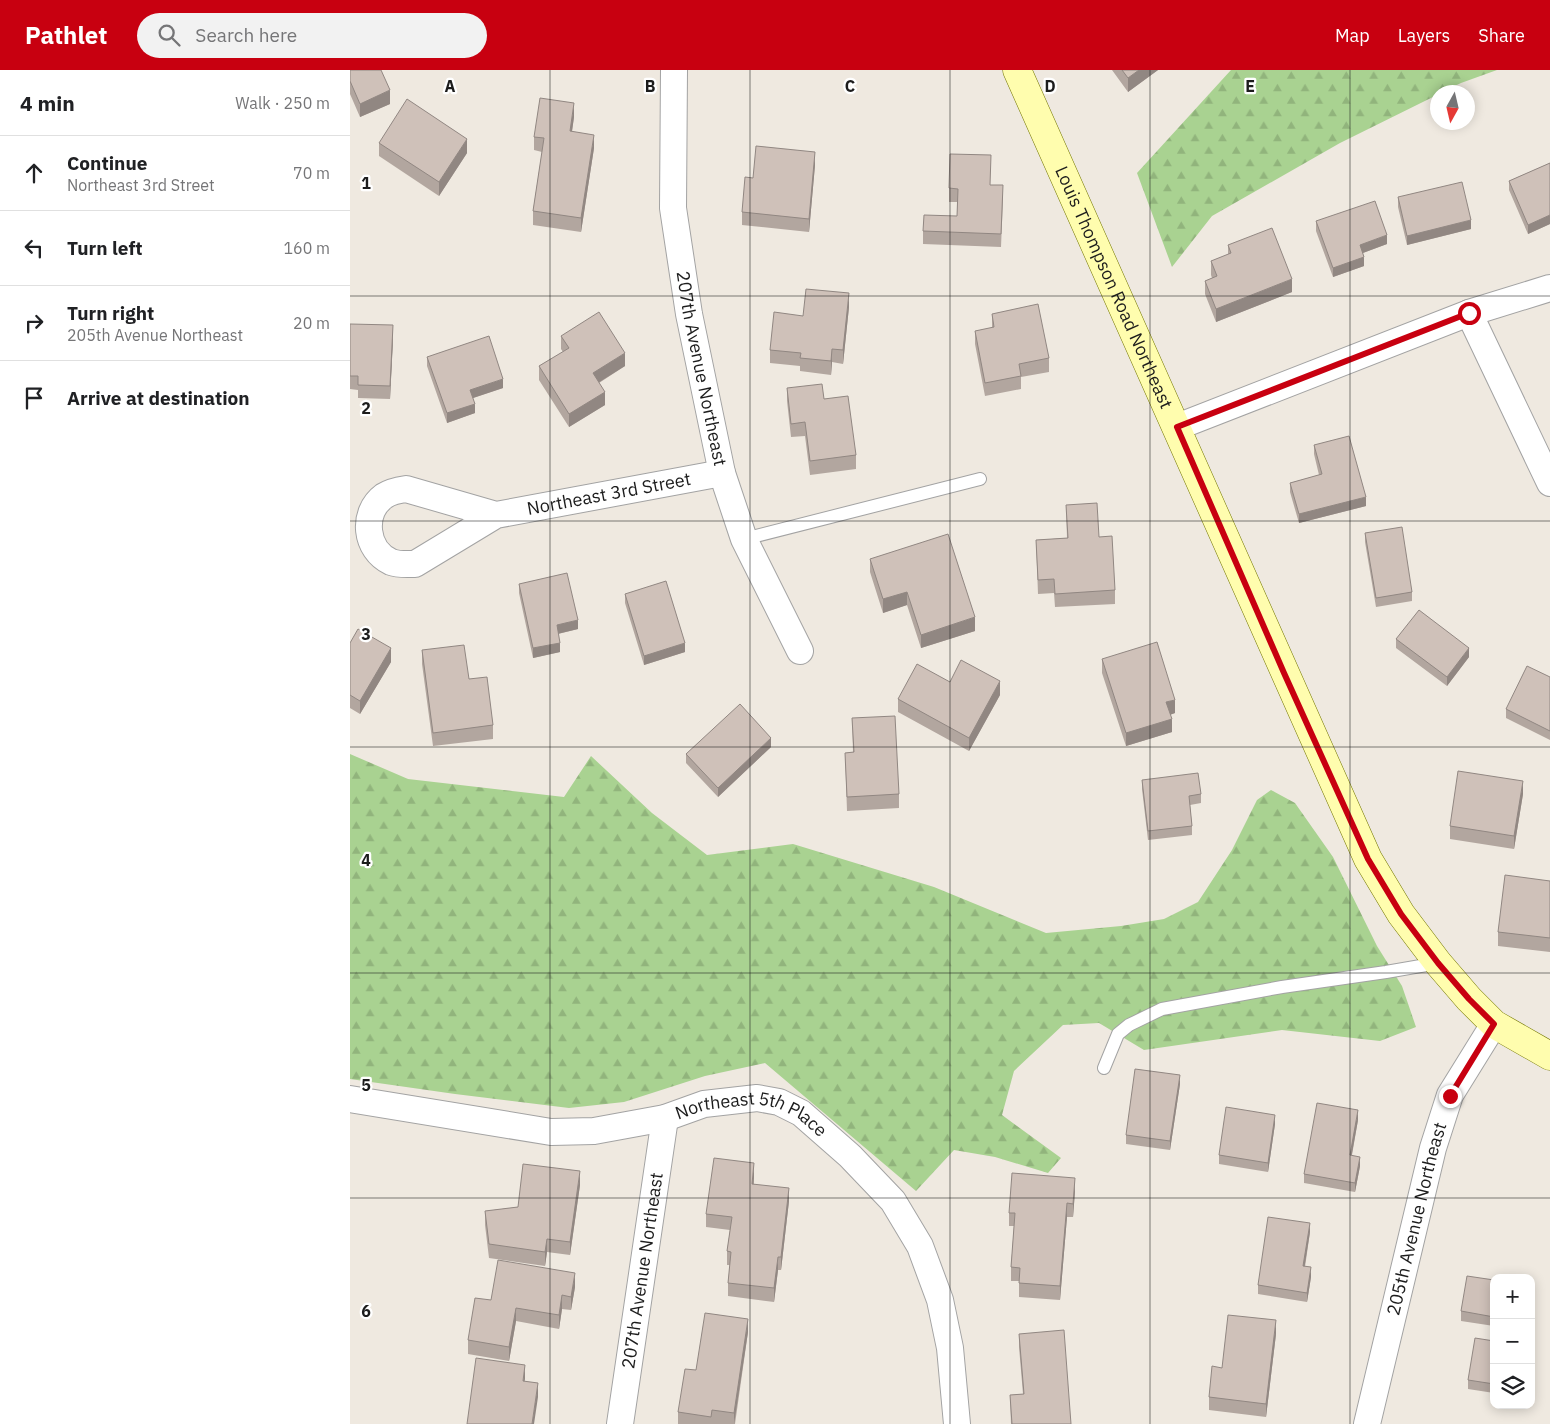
<!DOCTYPE html>
<meta charset="utf-8">
<style>
:root{--surface:#fff;--page:#f2f2f2;--text:#202124;--muted:#757577;--line:#e0e0e0;--accent:#c80010}
body{margin:0;font-family:"IBM Plex Sans",sans-serif;background:var(--page);color:var(--text)}
.controls{position:absolute;right:15px;bottom:15px;display:grid;overflow:hidden;border-radius:10px;box-shadow:0 2px 12px #0003}
.controls button{width:45px;height:45px;display:grid;place-items:center;padding:0;border:0;border-bottom:1px solid var(--line);background:var(--surface);color:var(--text);font:25px sans-serif}
.compass{position:absolute;left:1080px;top:15px;width:45px;height:45px;border-radius:50%;background:var(--surface);box-shadow:0 2px 12px #0003;rotate:188deg}
.stop{position:absolute;width:15px;height:15px;margin:-11px;border:4px solid #c80010;border-radius:50%;background:#fff}
.stop.end{background:#c80010;border-color:#fff;box-shadow:0 1px 5px #0008}
.list{margin:0;padding:0;list-style:none}
h2{display:flex;justify-content:space-between;align-items:center;height:65px;margin:0;padding:0 20px;font-size:21px}
h2 small{font-size:16px;font-weight:400;color:var(--muted)}
.list li{display:grid;grid-template-columns:32px 1fr auto;gap:15px;align-items:center;box-sizing:border-box;height:75px;padding:0 20px;border-top:1px solid var(--line)}
.list b{display:block;font-size:19px;white-space:nowrap}
.list p{margin:0;font-size:16px;white-space:nowrap;color:var(--muted)}
.list em{font-size:16px;font-style:normal;color:var(--muted)}
.icon{flex:none;width:28px;height:28px;fill:none;stroke:currentColor;stroke-width:2;stroke-linecap:round;stroke-linejoin:round}
.map{position:relative;flex:none;width:1200px;height:1354px;overflow:hidden}
header{display:flex;align-items:center;gap:30px;box-sizing:border-box;height:70px;padding:0 25px;background:var(--accent);color:#fff}
header strong{font-size:24px}
nav{display:flex;gap:28px;margin-inline-start:auto;font-size:18px}
.search{width:350px;height:45px;background:var(--page);display:flex;align-items:center;gap:12px;box-sizing:border-box;padding:0 18px;border-radius:28px;color:var(--muted);font-size:19px}
main{display:flex}
aside{flex:1;background:var(--surface)}
.map>svg:first-child{display:block}
</style>
<header>
<strong>Pathlet</strong>
<div class="search"><svg class="icon" aria-label="search" viewBox="0 0 24 24"><circle cx="10" cy="10" r="6"/><path d="M15 15l6 6"/></svg>Search here</div>
<nav><a>Map</a><a>Layers</a><a>Share</a></nav>
</header>
<main>
<aside>
<h2>4 min<small>Walk · 250 m</small></h2>
<ul class="list">
<li><svg class="icon" aria-label="ahead" viewBox="0 0 24 24"><path d="M12 20V5M6 11l6-6 6 6"/></svg><div><b>Continue</b><p>Northeast 3rd Street</p></div><em>70 m</em></li>
<li><svg class="icon" aria-label="left" viewBox="0 0 24 24"><path d="M17 20v-9H6M10 6l-5 5 5 5"/></svg><div><b>Turn left</b></div><em>160 m</em></li>
<li><svg class="icon" aria-label="right" viewBox="0 0 24 24"><path d="M7 20v-9h11M14 6l5 5-5 5"/></svg><div><b>Turn right</b><p>205th Avenue Northeast</p></div><em>20 m</em></li>
<li><svg class="icon" aria-label="arrive" viewBox="0 0 24 24"><path d="M6 21V4h12l-3 4 3 4H6"/></svg><div><b>Arrive at destination</b></div></li>
</ul>
</aside>
<div class="map">
<svg width="1200" height="1354" viewBox="0 0 1200 1354">
<defs>
<pattern id="forest-firs" width="22" height="20" patternUnits="userSpaceOnUse" patternTransform="scale(1.25)"><rect width="22" height="20" fill="#a9d291"/><path d="M5 1l3.5 6h-7zM16 11l3.5 6h-7z" fill="#91b47c"/></pattern>
</defs>
<rect width="100%" height="100%" fill="#efe9e0"/>
<path fill="url(#forest-firs)" d="M 881,0 L 1147,0 L 1111,13 L 1092,22 L 1088,22 L 1087,25 L 990,73 L 862,146 L 822,197 L 787,103 Z
M 0,684 L 58,709 L 214,727 L 241,686 L 302,743 L 357,785 L 443,774 L 584,817 L 696,863 L 771,856 L 814,849 L 848,832 L 882,780 L 907,730 L 921,720 L 945,733 L 983,787 L 1027,876 L 1052,916 L 1066,957 L 1030,971 L 932,960 L 794,980 L 749,953 L 713,955 L 664,1001 L 652,1045 L 711,1088 L 698,1103 L 645,1087 L 604,1080 L 566,1121 L 415,993 L 355,1006 L 274,1032 L 219,1038 L 105,1024 L 0,1009 Z"/>
<g fill="none" stroke-linecap="round" stroke-linejoin="round">
<g stroke="#a3a3a3" stroke-width="14">
<path id="lane" d="M 394,469 L 630,409
M 754,998 L 768,964 L 779,955 L 812,939 L 932,917 L 1036,902 L 1088,893"/>
</g>
<g stroke="#a3a3a3" stroke-width="28">
<g id="street">
<path id="s1" d="M 324,0 L 323,138 L 339,244 L 372,403 L 394,469 L 450,581"/>
<path d="M 1119,243 L 1200,413"/>
<path d="M 827,357 L 1119,243 L 1200,218"/>
<path id="s2" d="M 146,445 L 65,494 C 57,494 49,495 41,492 C 15,480 11,443 34,426 C 40,422 49,420 56,419 L 146,445 L 372,403"/>
<path id="s3" d="M 0,1029 L 201,1062 L 244,1061 L 315,1048 L 354,1034 L 407,1028 L 429,1032 L 451,1043 L 500,1086 L 543,1131 L 570,1176 L 590,1230 L 600,1278 L 607,1354"/>
<path id="s4" d="M 270,1354 L 315,1048"/>
<path id="s5" d="M 1017,1354 L 1083,1078 L 1100,1025 L 1144,954"/>
</g>
</g>
<g stroke="#737600" stroke-width="29">
<g id="secondary">
<path id="s6" d="M 667,0 L 1018,789 L 1051,844 L 1088,893 L 1119,929 L 1144,954 L 1200,986"/>
</g>
</g>
<use href="#lane" stroke="#fff" stroke-width="12"/>
<use href="#street" stroke="#fff" stroke-width="26"/>
<use href="#secondary" stroke="#fffdae" stroke-width="28"/>
</g>
<path fill="#b2a69f" d="M 0,0 L 40,34 L 10,47 L 0,24 Z
M 762,0 L 808,0 L 778,22 Z
M 224,47 L 222,61 L 244,78 L 231,162 L 183,155 L 183,141 L 192,82 L 184,80 L 184,67 Z
M 29,73 L 117,83 L 89,126 L 29,86 Z
M 1200,93 L 1200,154 L 1178,164 L 1159,120 L 1159,111 Z
M 465,95 L 459,162 L 392,155 L 392,142 L 403,108 Z
M 640,115 L 653,128 L 651,177 L 573,174 L 573,161 L 607,146 L 607,132 L 599,132 L 599,118 Z
M 1048,127 L 1121,159 L 1057,175 L 1048,137 Z
M 966,151 L 1037,174 L 1013,183 L 1014,196 L 983,207 L 966,161 Z
M 878,175 L 942,222 L 866,252 L 855,224 L 855,211 L 862,208 L 861,205 L 861,191 L 878,185 Z
M 499,237 L 493,294 L 482,292 L 481,305 L 450,301 L 450,296 L 420,293 L 420,280 L 453,246 Z
M 642,244 L 699,288 L 699,302 L 671,307 L 671,319 L 635,326 L 625,274 L 625,261 L 642,258 Z
M 0,254 L 43,269 L 40,329 L 8,328 L 8,320 L 0,319 Z
M 211,266 L 275,296 L 249,313 L 255,335 L 219,357 L 189,310 L 189,296 L 213,282 L 211,279 Z
M 77,287 L 153,318 L 123,328 L 125,343 L 97,353 L 77,296 Z
M 437,318 L 474,329 L 506,385 L 506,399 L 460,405 L 455,366 L 441,367 L 437,331 Z
M 964,375 L 1016,436 L 949,453 L 940,422 L 940,413 L 969,405 L 964,384 Z
M 716,435 L 749,467 L 765,520 L 765,534 L 705,537 L 704,523 L 688,524 L 686,470 L 717,468 Z
M 1015,463 L 1062,522 L 1062,531 L 1026,537 L 1015,472 Z
M 520,489 L 625,561 L 571,578 L 557,535 L 533,543 L 520,502 Z
M 169,514 L 228,559 L 208,564 L 210,582 L 183,588 L 169,523 Z
M 275,524 L 335,582 L 294,595 L 275,533 Z
M 1046,569 L 1119,587 L 1097,616 L 1046,578 Z
M 0,573 L 41,592 L 10,644 L 0,638 Z
M 72,580 L 143,655 L 143,669 L 83,676 L 72,594 Z
M 752,589 L 825,643 L 820,645 L 822,662 L 776,676 L 752,603 Z
M 1200,607 L 1200,670 L 1156,648 L 1156,639 Z
M 600,612 L 650,625 L 619,681 L 548,642 L 548,629 Z
M 502,648 L 549,724 L 549,738 L 497,741 L 495,683 L 503,682 Z
M 421,677 L 368,727 L 336,693 L 336,684 Z
M 792,710 L 851,724 L 851,733 L 840,735 L 842,756 L 842,765 L 798,770 L 792,719 Z
M 1173,724 L 1164,779 L 1100,769 L 1100,756 Z
M 1200,811 L 1200,882 L 1148,876 L 1148,862 Z
M 830,1014 L 820,1080 L 776,1074 L 776,1065 Z
M 1008,1050 L 1002,1085 L 1010,1096 L 1005,1122 L 954,1113 L 954,1104 Z
M 925,1054 L 918,1102 L 869,1094 L 869,1085 Z
M 404,1107 L 404,1114 L 439,1131 L 431,1200 L 428,1200 L 424,1232 L 378,1226 L 378,1213 L 380,1195 L 377,1195 L 377,1181 L 380,1160 L 356,1157 L 356,1144 Z
M 230,1115 L 220,1185 L 197,1182 L 195,1196 L 139,1188 L 135,1155 L 135,1141 L 168,1137 Z
M 725,1121 L 723,1147 L 717,1147 L 710,1230 L 669,1227 L 669,1211 L 661,1211 L 661,1197 L 664,1156 L 659,1156 L 659,1143 Z
M 960,1162 L 955,1197 L 961,1207 L 957,1232 L 908,1224 L 908,1215 Z
M 1144,1210 L 1144,1256 L 1111,1251 L 1111,1241 Z
M 225,1217 L 221,1240 L 212,1239 L 209,1259 L 166,1251 L 159,1291 L 118,1284 L 118,1270 L 141,1230 Z
M 398,1262 L 385,1354 L 328,1354 L 328,1342 L 346,1300 Z
M 669,1264 L 721,1354 L 661,1354 L 660,1325 L 673,1324 L 669,1277 Z
M 926,1264 L 916,1347 L 859,1340 L 859,1327 L 872,1298 Z
M 1144,1271 L 1144,1323 L 1118,1319 L 1118,1310 Z"/>
<path fill="#918782" d="M 789,0 L 808,0 L 778,22 L 778,8 Z
M 40,20 L 40,34 L 10,47 L 10,34 Z
M 224,33 L 224,47 L 220,75 L 220,61 Z
M 244,65 L 244,78 L 231,162 L 231,148 Z
M 117,69 L 117,83 L 89,126 L 89,112 Z
M 465,82 L 465,95 L 459,162 L 459,149 Z
M 1200,145 L 1200,154 L 1178,164 L 1178,155 Z
M 1121,150 L 1121,159 L 1057,175 L 1057,166 Z
M 1037,165 L 1037,174 L 1010,184 L 1010,175 Z
M 1014,187 L 1014,196 L 983,207 L 983,198 Z
M 942,209 L 942,222 L 866,252 L 866,239 Z
M 499,223 L 499,237 L 493,294 L 493,280 Z
M 43,255 L 43,269 L 40,329 L 40,316 Z
M 482,279 L 482,292 L 481,305 L 481,291 Z
M 275,283 L 275,296 L 243,316 L 243,303 Z
M 153,309 L 153,318 L 120,329 L 120,320 Z
M 255,322 L 255,335 L 219,357 L 219,344 Z
M 125,334 L 125,343 L 97,353 L 97,343 Z
M 1016,427 L 1016,436 L 949,453 L 949,444 Z
M 557,522 L 557,535 L 533,543 L 533,529 Z
M 625,547 L 625,561 L 571,578 L 571,565 Z
M 228,550 L 228,559 L 207,564 L 207,555 Z
M 210,573 L 210,582 L 183,588 L 183,578 Z
M 335,573 L 335,582 L 294,595 L 294,586 Z
M 41,578 L 41,592 L 10,644 L 10,631 Z
M 1119,578 L 1119,587 L 1097,616 L 1097,607 Z
M 650,611 L 650,625 L 619,681 L 619,668 Z
M 825,630 L 825,643 L 816,646 L 816,632 Z
M 822,649 L 822,662 L 776,676 L 776,663 Z
M 421,668 L 421,677 L 368,727 L 368,718 Z
M 1173,711 L 1173,724 L 1164,779 L 1164,766 Z
M 830,1005 L 830,1014 L 820,1080 L 820,1071 Z
M 1008,1040 L 1008,1050 L 1000,1094 L 1000,1085 Z
M 925,1045 L 925,1054 L 918,1102 L 918,1093 Z
M 1010,1087 L 1010,1096 L 1005,1122 L 1005,1113 Z
M 404,1093 L 404,1107 L 402,1127 L 402,1114 Z
M 230,1101 L 230,1115 L 220,1185 L 220,1172 Z
M 725,1108 L 725,1121 L 723,1147 L 723,1134 Z
M 439,1118 L 439,1131 L 431,1200 L 431,1187 Z
M 717,1133 L 717,1147 L 710,1230 L 710,1216 Z
M 960,1153 L 960,1162 L 953,1206 L 953,1196 Z
M 197,1169 L 197,1182 L 195,1196 L 195,1182 Z
M 428,1187 L 428,1200 L 424,1232 L 424,1218 Z
M 961,1197 L 961,1207 L 957,1232 L 957,1223 Z
M 225,1203 L 225,1217 L 221,1240 L 221,1227 Z
M 212,1225 L 212,1239 L 209,1259 L 209,1245 Z
M 166,1238 L 166,1251 L 159,1291 L 159,1277 Z
M 398,1249 L 398,1262 L 384,1354 L 384,1343 Z
M 926,1250 L 926,1264 L 916,1347 L 916,1334 Z
M 175,1295 L 175,1309 L 173,1324 L 173,1311 Z
M 188,1313 L 188,1327 L 184,1354 L 182,1354 Z"/>
<path fill="#cfc1b9" stroke="#918782" d="M 0,0 L 31,0 L 40,20 L 10,34 L 0,11 Z
M 772,0 L 789,0 L 778,8 Z
M 190,28 L 224,33 L 220,61 L 244,65 L 231,148 L 183,141 L 194,68 L 184,67 Z
M 57,29 L 117,69 L 89,112 L 29,73 Z
M 406,76 L 465,82 L 459,149 L 392,142 L 395,107 L 403,108 Z
M 600,84 L 641,85 L 640,115 L 653,115 L 651,164 L 573,161 L 574,145 L 607,146 L 608,119 L 599,118 Z
M 1200,93 L 1200,145 L 1178,155 L 1159,111 Z
M 1112,112 L 1121,150 L 1057,166 L 1048,127 Z
M 1025,131 L 1037,165 L 1010,175 L 1014,187 L 983,198 L 966,151 Z
M 922,158 L 942,209 L 866,239 L 855,211 L 867,206 L 861,191 L 881,183 L 878,175 Z
M 456,219 L 499,223 L 493,280 L 482,279 L 481,291 L 450,288 L 451,283 L 420,280 L 424,242 L 453,246 Z
M 688,234 L 699,288 L 669,294 L 671,306 L 635,313 L 625,261 L 644,257 L 642,244 Z
M 249,242 L 275,283 L 243,303 L 255,322 L 219,344 L 189,296 L 219,278 L 211,266 Z
M 0,254 L 43,255 L 40,316 L 8,315 L 8,306 L 0,306 Z
M 139,266 L 153,309 L 120,320 L 125,334 L 97,343 L 77,287 Z
M 472,314 L 474,329 L 498,326 L 506,385 L 460,391 L 455,352 L 441,354 L 437,318 Z
M 999,366 L 1016,427 L 949,444 L 940,413 L 972,404 L 964,375 Z
M 747,433 L 749,467 L 762,466 L 765,520 L 705,524 L 704,509 L 688,510 L 686,470 L 718,468 L 716,435 Z
M 1052,457 L 1062,522 L 1026,528 L 1015,463 Z
M 598,464 L 625,547 L 571,565 L 557,522 L 533,529 L 520,489 Z
M 217,503 L 228,550 L 207,555 L 210,573 L 183,578 L 169,514 Z
M 316,511 L 335,573 L 294,586 L 275,524 Z
M 1069,540 L 1119,578 L 1097,607 L 1046,569 Z
M 8,559 L 41,578 L 10,631 L 0,625 L 0,573 Z
M 807,572 L 825,630 L 816,632 L 822,649 L 776,663 L 752,589 Z
M 114,575 L 119,609 L 137,607 L 143,655 L 83,663 L 72,580 Z
M 611,590 L 650,611 L 619,668 L 548,629 L 567,594 L 600,612 Z
M 1177,596 L 1200,607 L 1200,661 L 1156,639 Z
M 390,634 L 421,668 L 368,718 L 336,684 Z
M 545,646 L 549,724 L 497,727 L 495,683 L 504,682 L 502,648 Z
M 1108,701 L 1173,711 L 1164,766 L 1100,756 Z
M 848,703 L 851,724 L 839,726 L 842,756 L 798,761 L 792,710 Z
M 1155,805 L 1200,811 L 1200,868 L 1148,862 Z
M 785,999 L 830,1005 L 820,1071 L 776,1065 Z
M 967,1033 L 1008,1040 L 1000,1085 L 1010,1087 L 1005,1113 L 954,1104 Z
M 876,1037 L 925,1045 L 918,1093 L 869,1085 Z
M 364,1088 L 404,1093 L 402,1114 L 439,1118 L 431,1187 L 428,1187 L 424,1218 L 378,1213 L 381,1182 L 377,1181 L 382,1147 L 356,1144 Z
M 173,1094 L 230,1101 L 220,1172 L 197,1169 L 195,1182 L 139,1174 L 135,1141 L 168,1137 Z
M 662,1103 L 725,1108 L 723,1134 L 717,1133 L 710,1216 L 669,1213 L 670,1198 L 661,1197 L 665,1143 L 659,1143 Z
M 918,1147 L 960,1153 L 953,1196 L 961,1197 L 957,1223 L 908,1215 Z
M 148,1190 L 225,1203 L 221,1227 L 212,1225 L 209,1245 L 166,1238 L 159,1277 L 118,1270 L 125,1228 L 141,1230 Z
M 1117,1206 L 1144,1210 L 1144,1247 L 1111,1241 Z
M 355,1243 L 398,1249 L 384,1343 L 362,1340 L 361,1347 L 328,1342 L 335,1299 L 346,1300 Z
M 878,1245 L 926,1250 L 916,1334 L 859,1327 L 862,1296 L 872,1298 Z
M 714,1260 L 721,1354 L 662,1354 L 660,1325 L 674,1324 L 669,1264 Z
M 1125,1268 L 1144,1271 L 1144,1314 L 1118,1310 Z
M 126,1288 L 175,1295 L 173,1311 L 188,1313 L 182,1354 L 117,1354 Z"/>
<g fill="none" stroke-linecap="round" stroke-linejoin="round">
<path stroke="#c80010" stroke-width="6" d="M 1100,1026 L 1144,954 L 1119,929 L 1088,893 L 1051,844 L 1018,789 L 934,603 L 827,357 L 1119,243"/>
</g>
<path fill="none" stroke="#1c1c1c" stroke-width="1" stroke-opacity="0.55" d="M 200,0 L 200,1354M 400,0 L 400,1354M 600,0 L 600,1354M 800,0 L 800,1354M 1000,0 L 1000,1354M 0,226 L 1200,226M 0,451 L 1200,451M 0,677 L 1200,677M 0,903 L 1200,903M 0,1128 L 1200,1128"/>
<g text-anchor="middle" stroke-width="4.5" stroke-linejoin="round" paint-order="stroke">
<g font-size="18" fill="#1c1c1c" stroke="#fff">
<text dy="6" stroke="none"><textPath href="#s6" startOffset="238">Louis Thompson Road Northeast</textPath></text>
<text dy="6" stroke="none"><textPath href="#s1" startOffset="301">207th Avenue Northeast</textPath></text>
<text dy="6" stroke="none"><textPath href="#s2" startOffset="430">Northeast 3rd Street</textPath></text>
<text dy="6" stroke="none"><textPath href="#s3" startOffset="411">Northeast 5th Place</textPath></text>
<text dy="6" stroke="none"><textPath href="#s5" startOffset="211">205th Avenue Northeast</textPath></text>
<text dy="6" stroke="none"><textPath href="#s4" startOffset="155">207th Avenue Northeast</textPath></text>
</g>
</g>
<g font-size="16" text-anchor="middle" font-weight="bold" fill="#1c1c1c" stroke="#fff" stroke-width="4.5" stroke-linejoin="round" paint-order="stroke">
<text x="100" y="22">A</text>
<text x="300" y="22">B</text>
<text x="500" y="22">C</text>
<text x="700" y="22">D</text>
<text x="900" y="22">E</text>
<text x="16" y="119">1</text>
<text x="16" y="344">2</text>
<text x="16" y="570">3</text>
<text x="16" y="796">4</text>
<text x="16" y="1021">5</text>
<text x="16" y="1247">6</text>
</g>
</svg>
<div class="controls">
<button>+</button>
<button>−</button>
<button><svg class="icon" aria-label="layers" viewBox="0 0 24 24"><path d="M12 4l9 5-9 5-9-5zM3 14l9 5 9-5"/></svg></button>
</div>
<svg class="compass" viewBox="-18 -18 36 36"><path d="M0-13l5 13h-10z" fill="#e53935"/><path d="M0 13l5-13h-10z" fill="#757577"/></svg>
<div class="stop" style="left:1119px;top:243px"></div>
<div class="stop end" style="left:1100px;top:1026px"></div>
</div>
</main>
